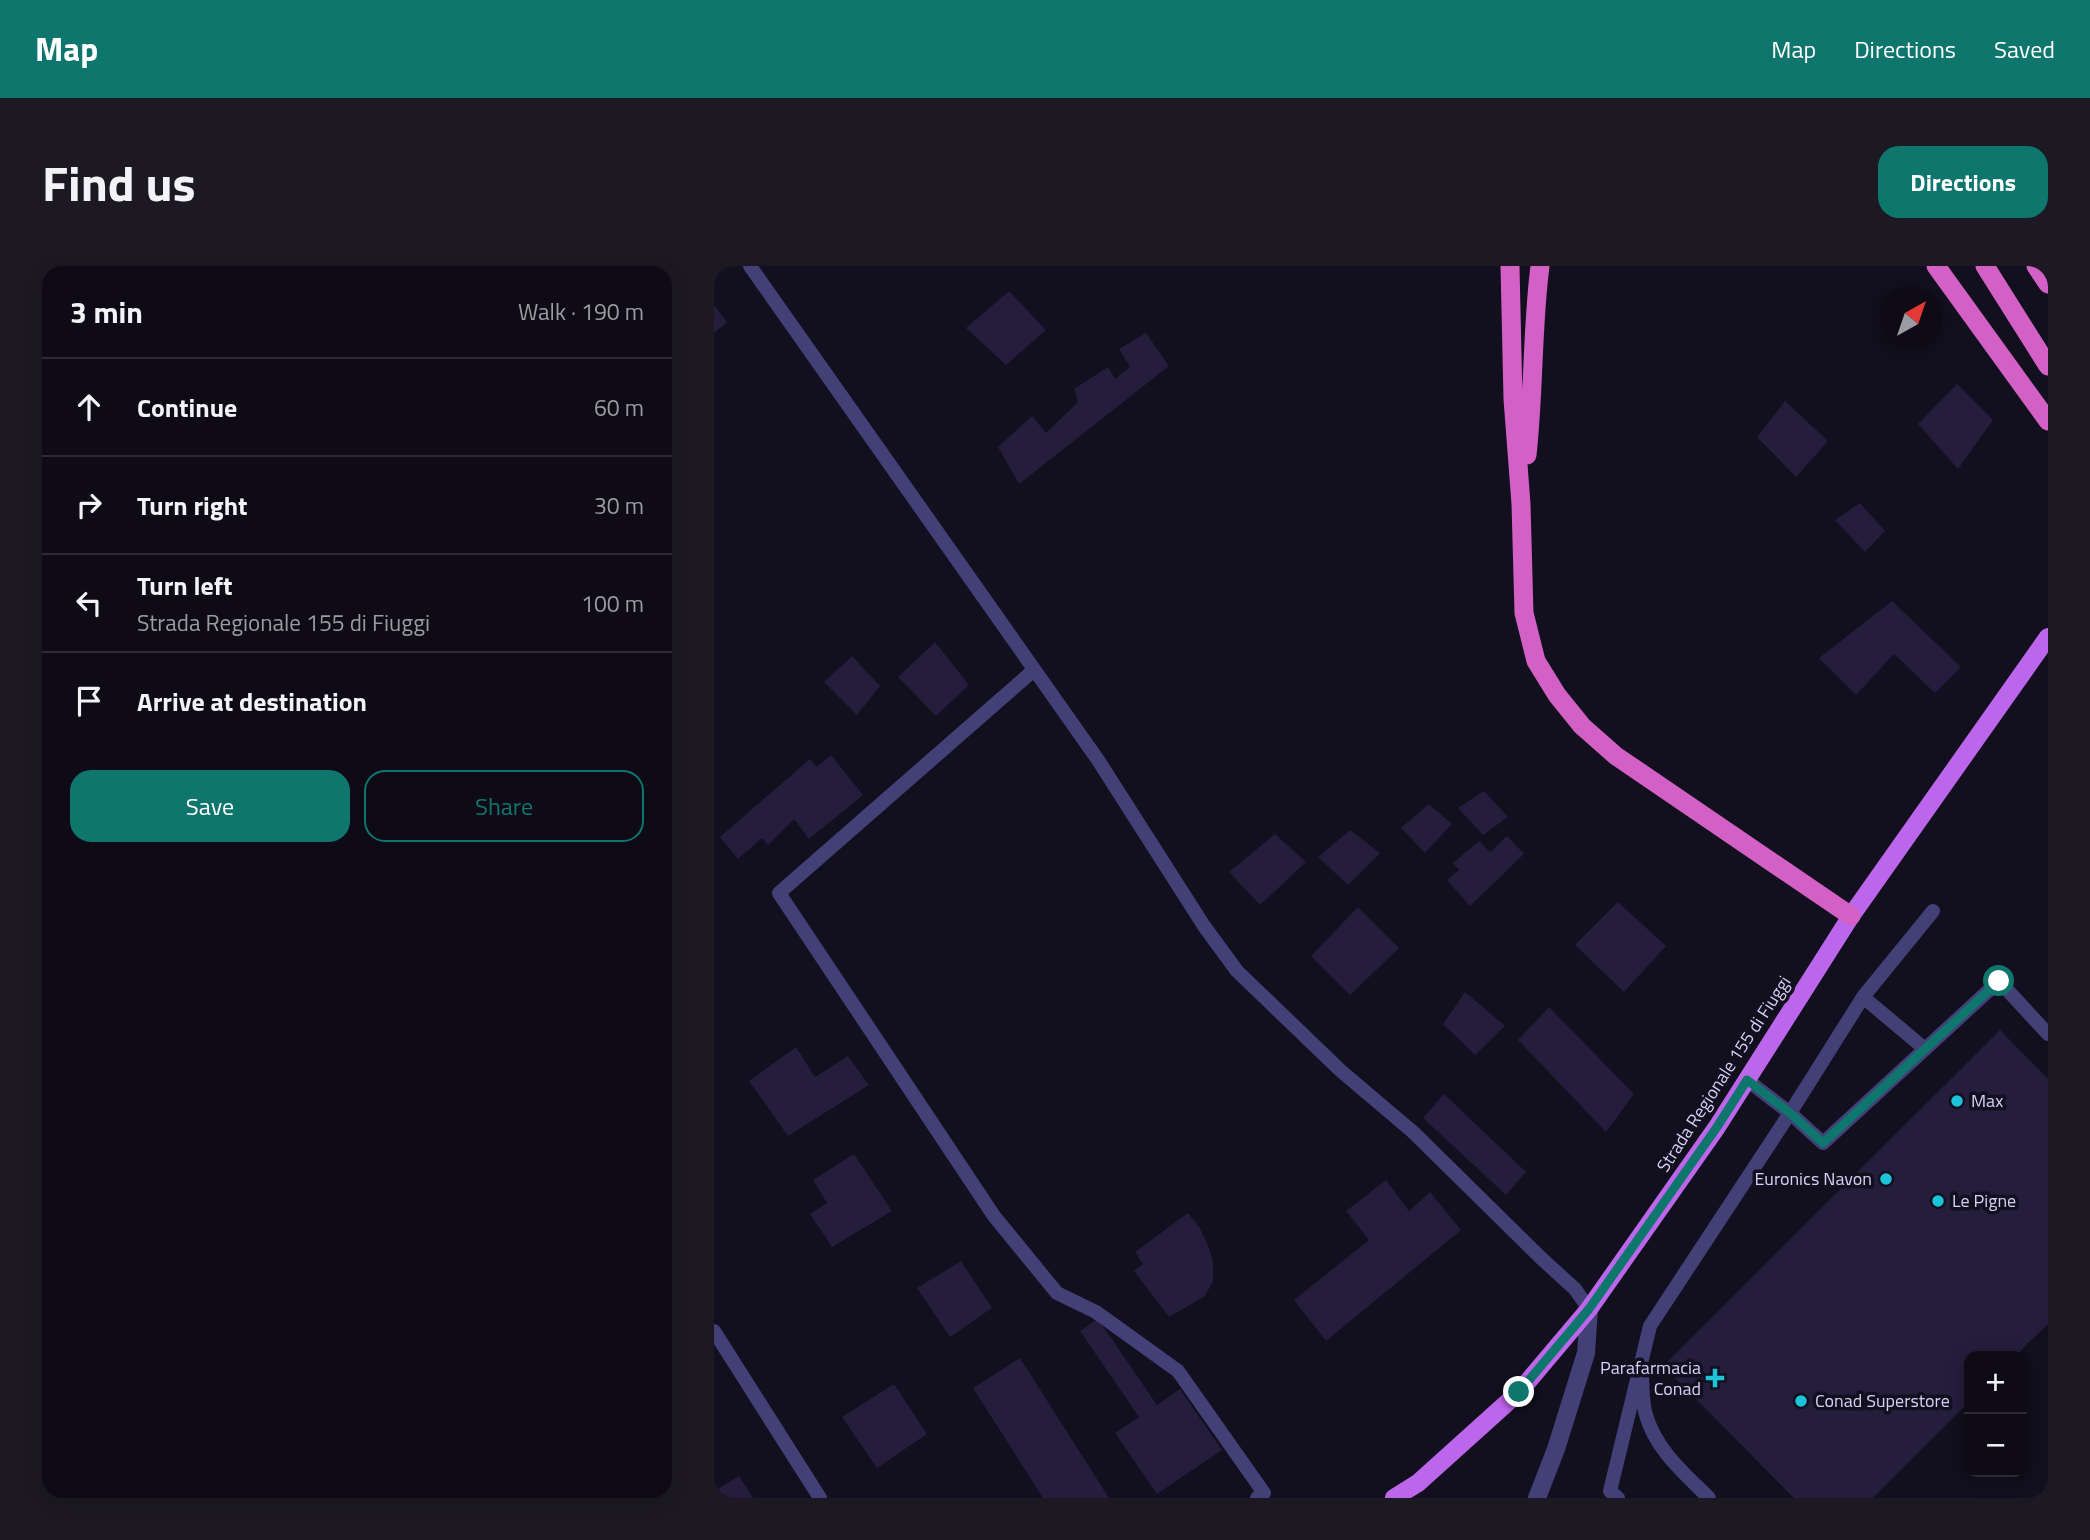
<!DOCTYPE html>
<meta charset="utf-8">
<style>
:root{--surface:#0e0b16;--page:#1c1923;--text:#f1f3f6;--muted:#9b9ba1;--line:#2e2b35;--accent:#0f766e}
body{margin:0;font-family:"Titillium Web",sans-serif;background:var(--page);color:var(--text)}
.controls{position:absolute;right:21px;bottom:21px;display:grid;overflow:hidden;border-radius:14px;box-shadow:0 4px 18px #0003}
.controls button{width:63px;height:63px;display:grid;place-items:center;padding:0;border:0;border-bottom:2px solid var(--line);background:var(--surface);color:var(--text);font:35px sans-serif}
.compass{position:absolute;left:1166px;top:21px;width:63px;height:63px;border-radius:50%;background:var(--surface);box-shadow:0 4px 18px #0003;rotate:40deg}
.stop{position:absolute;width:21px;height:21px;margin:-16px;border:5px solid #0f766e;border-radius:50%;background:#fff}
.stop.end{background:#0f766e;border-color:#fff;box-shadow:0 2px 7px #0008}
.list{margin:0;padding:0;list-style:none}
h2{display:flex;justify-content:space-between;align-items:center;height:91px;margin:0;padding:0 28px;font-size:30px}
h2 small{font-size:23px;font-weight:400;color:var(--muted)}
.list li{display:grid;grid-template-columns:46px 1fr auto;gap:21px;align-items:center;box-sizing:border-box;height:98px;padding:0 28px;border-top:2px solid var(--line)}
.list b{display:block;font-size:26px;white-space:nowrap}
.list p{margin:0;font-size:23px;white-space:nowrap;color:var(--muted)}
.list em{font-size:23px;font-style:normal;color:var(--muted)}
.actions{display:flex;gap:14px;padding:21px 28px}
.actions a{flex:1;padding:16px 0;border:2px solid var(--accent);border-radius:21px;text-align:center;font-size:24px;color:var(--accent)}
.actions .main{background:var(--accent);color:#fff}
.icon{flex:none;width:38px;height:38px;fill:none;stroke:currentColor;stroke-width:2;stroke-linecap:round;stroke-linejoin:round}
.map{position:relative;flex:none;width:1334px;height:1232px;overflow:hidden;border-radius:21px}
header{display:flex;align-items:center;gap:42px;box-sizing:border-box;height:98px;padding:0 35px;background:var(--accent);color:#fff}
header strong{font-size:33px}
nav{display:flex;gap:38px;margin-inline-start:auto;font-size:24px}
.intro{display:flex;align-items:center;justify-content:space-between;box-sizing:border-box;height:168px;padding:0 42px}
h1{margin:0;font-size:49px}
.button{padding:18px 32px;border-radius:21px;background:var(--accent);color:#fff;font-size:24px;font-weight:700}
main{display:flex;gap:42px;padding:0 42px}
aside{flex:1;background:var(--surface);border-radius:21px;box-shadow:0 4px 18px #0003}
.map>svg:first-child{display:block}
</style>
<header>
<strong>Map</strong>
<nav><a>Map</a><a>Directions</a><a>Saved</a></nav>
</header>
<div class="intro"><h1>Find us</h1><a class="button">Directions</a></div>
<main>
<aside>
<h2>3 min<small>Walk · 190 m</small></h2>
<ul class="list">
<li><svg class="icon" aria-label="ahead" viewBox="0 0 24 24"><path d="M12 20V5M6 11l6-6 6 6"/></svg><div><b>Continue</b></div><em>60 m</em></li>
<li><svg class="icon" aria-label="right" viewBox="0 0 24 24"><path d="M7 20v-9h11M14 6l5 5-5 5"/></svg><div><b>Turn right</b></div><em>30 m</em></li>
<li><svg class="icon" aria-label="left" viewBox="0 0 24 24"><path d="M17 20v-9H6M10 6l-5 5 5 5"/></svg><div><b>Turn left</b><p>Strada Regionale 155 di Fiuggi</p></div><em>100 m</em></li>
<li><svg class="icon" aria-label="arrive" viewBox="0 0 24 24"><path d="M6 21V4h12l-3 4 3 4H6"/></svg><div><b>Arrive at destination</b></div></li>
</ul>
<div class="actions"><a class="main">Save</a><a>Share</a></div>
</aside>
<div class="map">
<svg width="1334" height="1232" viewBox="0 0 1334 1232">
<rect width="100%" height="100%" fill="#120f1e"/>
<path fill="#241d3c" d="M 295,25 L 332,64 L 292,99 L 252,62 Z
M 0,39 L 13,56 L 0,67 Z
M 432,67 L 455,100 L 305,218 L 284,181 L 318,150 L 332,167 L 364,136 L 360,123 L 394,101 L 401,113 L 416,101 L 405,83 Z
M 1243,118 L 1279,154 L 1244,203 L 1204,158 Z
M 1071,135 L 1114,175 L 1082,211 L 1043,171 Z
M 1146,237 L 1171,265 L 1151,286 L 1121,254 Z
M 1178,335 L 1247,401 L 1221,427 L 1180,388 L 1142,429 L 1105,392 Z
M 221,376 L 255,419 L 222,450 L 184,411 Z
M 138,390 L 166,420 L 143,449 L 110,416 Z
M 117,489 L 149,529 L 95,573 L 80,553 L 54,579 L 48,572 L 24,593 L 6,571 L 96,493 L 103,501 Z
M 770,525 L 794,551 L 769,569 L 744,542 Z
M 715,538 L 738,558 L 711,587 L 687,562 Z
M 636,564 L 666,587 L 634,619 L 604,591 Z
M 561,568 L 592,596 L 546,639 L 515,606 Z
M 793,570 L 810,588 L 756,640 L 733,614 L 745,604 L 739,597 L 765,575 L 776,586 Z
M 904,636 L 952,680 L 910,726 L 861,679 Z
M 644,641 L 685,682 L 636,729 L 597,690 Z
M 751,726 L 791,760 L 761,789 L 729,758 Z
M 835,741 L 920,828 L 892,866 L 804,774 Z
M 1286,764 L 1334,813 L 1334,1058 L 1301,1090 L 1255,1090 L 1255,1136 L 1159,1232 L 1080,1232 L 949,1100 Z
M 82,781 L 101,811 L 134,790 L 155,819 L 74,870 L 35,815 Z
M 730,828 L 812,906 L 792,929 L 709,852 Z
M 140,888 L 178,945 L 118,981 L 96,948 L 113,937 L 99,914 Z
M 672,914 L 695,945 L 716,926 L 747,964 L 612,1075 L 580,1034 L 655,974 L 632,945 Z
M 474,947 L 486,962 L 495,982 L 499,996 L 499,1015 L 491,1030 L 455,1051 L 420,1005 L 429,998 L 421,986 Z
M 247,995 L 278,1042 L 236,1071 L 203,1022 Z
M 384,1053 L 443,1139 L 466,1123 L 508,1184 L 443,1228 L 401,1167 L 425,1151 L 366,1065 Z
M 306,1092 L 395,1232 L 329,1232 L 259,1122 Z
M 180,1118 L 213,1168 L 163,1202 L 128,1151 Z
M 25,1210 L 39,1232 L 0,1232 L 0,1225 Z"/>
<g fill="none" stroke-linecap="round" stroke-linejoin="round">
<path stroke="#433f77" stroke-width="14" d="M 36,0 L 384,494 L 490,660 L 523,705 L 627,805 L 699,866 L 828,993 L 861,1023 L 875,1043
M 320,404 L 65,627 L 280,950 L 343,1027 L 382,1046 L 464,1105 L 550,1227 L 543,1232
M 1149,731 L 1219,645
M 1211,783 L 1149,731 L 1076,847 L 1109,877 L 1285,715 L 1334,768
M 0,1065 L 106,1232
M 928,1110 C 929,1122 928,1137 932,1149 C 942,1184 970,1207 995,1232
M 904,1232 L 896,1225 L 936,1060 L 1076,847 L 1033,814"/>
<path stroke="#433f77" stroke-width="18" d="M 823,1232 L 842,1183 L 872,1087 L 875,1043"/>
<path stroke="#bc66eb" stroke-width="18" d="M 680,1232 L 704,1217 L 805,1126 L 875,1043 L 1003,861 L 1137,650 L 1334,371"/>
<path stroke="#d360c4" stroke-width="19" d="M 796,0 L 799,133 L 807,238 L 810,347 L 822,395 L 843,429 L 868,460 L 902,490 L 1137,650
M 1222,0 L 1334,155
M 1271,0 L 1334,100
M 1322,0 L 1334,18
M 813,189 C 820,126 818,62 826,0"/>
</g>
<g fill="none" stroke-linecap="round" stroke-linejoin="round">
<path stroke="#0f766e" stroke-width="9" d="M 805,1126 L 875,1043 L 1003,861 L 1033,814 L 1076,847 L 1109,877 L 1285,715"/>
</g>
<g fill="#1cc4da" stroke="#120f1e" stroke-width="2.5">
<circle cx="1243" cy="835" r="7"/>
<circle cx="1172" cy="913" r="7"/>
<circle cx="1224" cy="935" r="7"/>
<path d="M997.5 1101.5h7v7h7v7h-7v7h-7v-7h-7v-7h7z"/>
<circle cx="1087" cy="1135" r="7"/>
</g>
<g text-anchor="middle" stroke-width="7" stroke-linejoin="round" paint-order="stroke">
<g font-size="18" fill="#d6d1f9" stroke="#120f1e">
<text transform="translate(1010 808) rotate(-57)" y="6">Strada Regionale 155 di Fiuggi</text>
</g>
<g font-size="18" fill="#d6d1f9" stroke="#120f1e" text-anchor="start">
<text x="1257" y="841">Max</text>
<text x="1158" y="919" text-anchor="end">Euronics Navon</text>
<text x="1238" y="941">Le Pigne</text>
<text x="987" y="1108" text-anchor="end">Parafarmacia<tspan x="987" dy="21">Conad</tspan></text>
<text x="1101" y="1141">Conad Superstore</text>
</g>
</g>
</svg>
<div class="controls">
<button>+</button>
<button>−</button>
</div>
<svg class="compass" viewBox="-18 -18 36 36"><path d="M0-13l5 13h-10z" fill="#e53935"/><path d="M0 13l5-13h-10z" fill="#9b9ba1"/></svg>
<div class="stop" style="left:1285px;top:715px"></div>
<div class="stop end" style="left:805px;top:1126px"></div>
</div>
</main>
